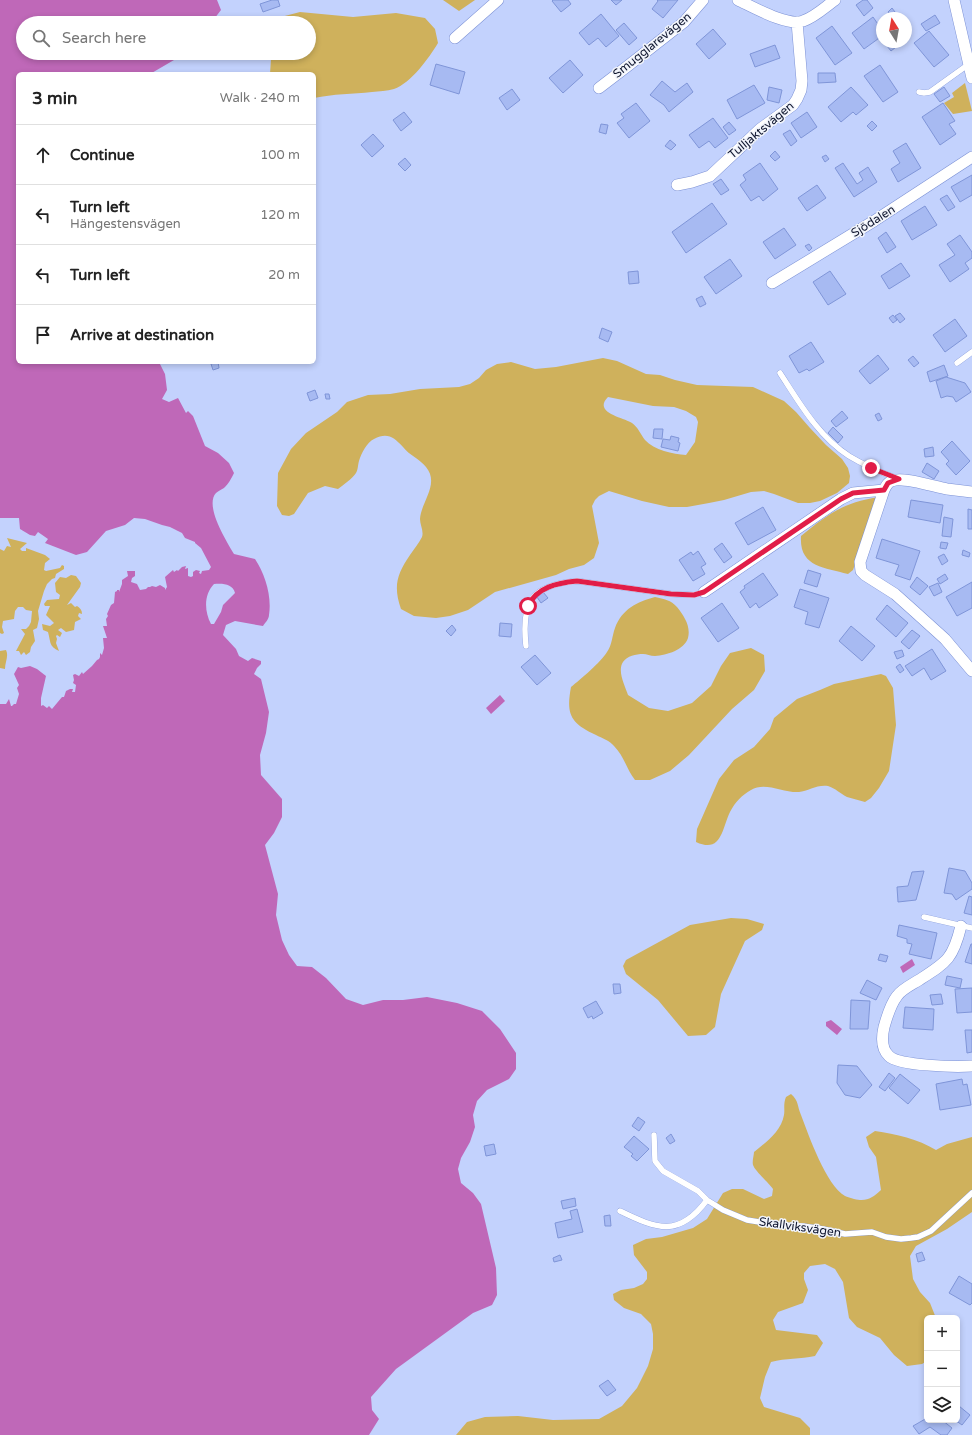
<!DOCTYPE html>
<meta charset="utf-8">
<style>
:root{--surface:#fff;--page:#f6f6f6;--text:#222;--muted:#767676;--line:#e0e0e0}
body{margin:0;font-family:"Varela Round",sans-serif;background:var(--page);color:var(--text)}
.controls{position:absolute;right:12px;bottom:12px;display:grid;overflow:hidden;border-radius:6px;box-shadow:0 2px 6px #0003}
.controls button{width:36px;height:36px;display:grid;place-items:center;padding:0;border:0;border-bottom:1px solid var(--line);background:var(--surface);color:var(--text);font:20px sans-serif}
.compass{position:absolute;left:876px;top:12px;width:36px;height:36px;border-radius:50%;background:var(--surface);box-shadow:0 2px 6px #0003;rotate:349deg}
.stop{position:absolute;width:12px;height:12px;margin:-9px;border:3px solid #e11d48;border-radius:50%;background:#fff}
.stop.end{background:#e11d48;border-color:#fff;box-shadow:0 1px 4px #0008}
.list{margin:0;padding:0;list-style:none}
h2{display:flex;justify-content:space-between;align-items:center;height:52px;margin:0;padding:0 16px;font-size:17px}
h2 small{font-size:13px;font-weight:400;color:var(--muted)}
.list li{display:grid;grid-template-columns:26px 1fr auto;gap:12px;align-items:center;box-sizing:border-box;height:60px;padding:0 16px;border-top:1px solid var(--line)}
.list b{display:block;font-size:15px;white-space:nowrap}
.list p{margin:0;font-size:13px;white-space:nowrap;color:var(--muted)}
.list em{font-size:13px;font-style:normal;color:var(--muted)}
.icon{flex:none;width:22px;height:22px;fill:none;stroke:currentColor;stroke-width:2;stroke-linecap:round;stroke-linejoin:round}
.map{position:relative;flex:none;width:972px;height:1435px;overflow:hidden}
.search{position:absolute;background:var(--surface);box-shadow:0 2px 6px #0003;left:16px;top:16px;width:300px;height:44px;display:flex;align-items:center;gap:10px;box-sizing:border-box;padding:0 14px;border-radius:22px;color:var(--muted);font-size:15px}
.panel{position:absolute;background:var(--surface);box-shadow:0 2px 6px #0003;left:16px;top:72px;width:300px;height:292px;border-radius:6px}
.map>svg:first-child{display:block}
</style>
<div class="map">
<svg width="972" height="1435" viewBox="0 0 972 1435">
<rect width="100%" height="100%" fill="#c3d2fd"/>
<path fill="#cfb15c" fill-rule="evenodd" d="M 443,0 L 475,0 L 459,11 Z
M 300,12 L 353,17 L 396,13 L 425,18 L 435,29 L 438,43 C 429,58 411,83 394,89 C 387,91 379,91 372,92 C 353,94 333,94 314,98 L 314,74 L 270,74 L 271,59 L 269,53 L 309,53 L 309,23 L 275,23 L 281,17 Z
M 965,83 L 972,111 L 953,114 L 944,103 L 954,97 L 952,93 Z
M 603,358 L 617,361 L 646,374 L 660,375 L 675,380 L 697,385 L 753,387 L 784,401 L 796,412 L 810,428 L 826,445 L 842,459 L 848,468 L 850,476 L 849,483 L 837,493 L 820,501 L 810,503 L 798,503 L 774,494 L 764,491 L 751,492 L 724,500 L 709,503 L 687,507 L 669,507 L 642,501 L 609,491 L 599,496 L 595,500 L 592,506 L 599,543 L 594,558 L 584,565 L 569,569 L 556,575 L 495,592 L 468,610 L 450,616 L 436,618 L 414,616 L 401,609 C 393,586 397,574 410,555 C 414,549 419,543 422,537 C 424,531 420,525 420,519 C 421,502 440,484 426,467 C 420,459 409,455 403,447 C 394,437 387,432 374,439 C 367,442 361,454 359,461 C 358,464 358,470 356,473 C 352,479 343,485 338,489 L 325,486 L 308,493 L 294,514 L 289,516 L 282,515 L 277,506 L 278,473 L 291,449 L 306,433 L 337,412 L 347,402 L 368,395 L 390,394 L 420,389 L 459,387 L 470,384 L 479,378 L 486,370 L 497,364 L 511,362 L 535,369 L 556,367 ZM 608,397 L 653,406 L 674,407 L 686,411 L 696,417 L 698,422 L 695,442 L 686,455 C 673,454 654,450 645,440 C 641,435 638,427 632,423 C 625,418 592,413 608,397 Z
M 878,497 L 853,570 L 848,574 C 824,567 799,567 801,536 C 828,514 843,503 878,497 Z
M 7,538 L 27,543 L 20,549 L 22,551 L 26,551 L 26,548 L 45,555 L 50,559 L 45,563 L 44,570 L 46,571 L 60,568 L 62,565 L 64,566 L 64,569 L 56,574 L 55,578 L 52,579 L 47,584 L 44,591 L 38,611 L 39,619 L 37,628 L 33,630 L 35,641 L 31,647 L 30,652 L 26,655 L 24,652 L 21,655 L 19,651 L 16,651 L 25,634 L 21,629 L 26,629 L 29,626 L 31,622 L 32,611 L 26,610 L 23,607 L 18,607 L 15,611 L 14,619 L 3,621 L 2,627 L 4,633 L 2,634 L 0,633 L 0,549 L 4,551 L 7,546 L 11,547 Z
M 71,575 L 76,576 L 81,583 L 80,587 L 67,605 L 71,603 L 75,607 L 77,606 C 80,608 82,610 82,614 L 79,613 L 78,616 L 81,619 L 75,622 L 74,630 L 66,632 L 61,628 L 58,630 L 62,633 L 60,637 L 57,635 L 56,636 L 57,639 L 56,643 L 59,651 C 49,646 51,643 48,632 L 43,630 L 42,624 L 50,626 L 54,623 L 46,615 L 50,606 L 45,606 L 44,604 L 47,600 L 59,599 L 60,595 L 56,592 L 55,583 L 60,577 L 66,578 Z
M 655,597 C 664,599 671,600 677,607 C 684,616 691,626 688,638 C 684,650 667,655 655,656 C 650,656 647,654 643,654 C 636,654 627,656 623,662 C 617,671 625,686 628,695 L 649,708 L 668,711 L 692,703 L 711,686 L 721,666 L 730,653 L 751,648 L 764,655 L 765,671 L 754,690 L 732,709 L 689,755 L 670,771 L 650,780 L 635,780 C 627,770 624,756 614,746 C 610,741 602,738 596,735 C 570,723 566,714 571,687 C 581,679 601,662 607,652 C 612,645 612,636 615,628 C 622,609 637,602 655,597 Z
M 6,650 C 9,656 5,662 5,669 L 0,668 L 0,651 Z
M 881,674 L 886,676 L 893,688 L 896,725 L 889,771 L 879,788 L 871,798 L 865,802 C 859,800 853,799 847,797 C 841,794 835,788 828,786 C 818,784 808,791 799,792 C 783,793 765,781 751,790 C 742,795 735,802 730,812 C 722,828 722,854 696,842 L 697,829 L 719,779 L 734,760 L 754,747 L 770,729 L 774,718 L 797,699 L 820,690 L 834,684 Z
M 731,918 L 747,919 L 764,924 L 762,930 L 745,941 L 721,994 L 715,1027 L 706,1035 L 688,1036 L 658,1000 L 626,974 L 623,966 L 626,960 L 690,925 Z
M 791,1094 C 799,1101 797,1106 801,1115 C 809,1136 826,1185 845,1196 C 847,1197 851,1198 854,1199 C 867,1202 872,1198 881,1190 L 876,1157 L 869,1147 L 866,1137 L 875,1131 C 896,1134 918,1139 936,1150 L 947,1144 L 972,1137 L 972,1212 L 947,1229 L 916,1246 L 910,1256 L 913,1279 L 920,1292 L 930,1303 L 936,1318 L 927,1318 L 927,1361 L 922,1364 L 907,1366 L 894,1355 L 880,1338 L 857,1327 L 849,1318 L 843,1282 L 835,1269 L 825,1264 L 810,1266 L 804,1273 L 804,1279 L 808,1290 L 803,1303 L 778,1312 L 773,1320 L 776,1330 L 817,1335 L 823,1343 L 815,1356 C 800,1359 786,1358 771,1362 L 765,1377 L 760,1398 L 764,1407 L 800,1418 L 810,1428 L 810,1435 L 456,1435 L 467,1422 L 485,1417 L 518,1416 L 553,1420 L 599,1419 L 622,1406 L 637,1388 L 648,1366 L 653,1349 L 653,1334 L 651,1324 L 641,1314 L 624,1308 L 614,1300 L 613,1294 L 621,1290 L 634,1288 L 643,1284 L 647,1279 L 647,1272 L 634,1255 L 633,1245 L 646,1239 L 662,1237 L 693,1228 L 707,1219 L 723,1193 L 732,1189 L 743,1189 L 764,1199 L 772,1196 L 773,1189 C 769,1183 755,1171 753,1165 C 752,1161 754,1155 754,1152 C 766,1142 781,1132 784,1115 C 785,1109 783,1104 786,1097 Z"/>
<path fill="#bf68b8" fill-rule="evenodd" d="M 0,0 L 217,0 L 221,10 L 211,23 L 23,23 L 23,53 L 186,53 L 150,74 L 18,74 L 18,362 L 159,362 L 165,374 L 167,390 L 162,399 L 169,402 L 178,398 L 186,413 L 188,411 L 193,416 L 205,446 L 218,453 L 229,463 L 234,473 C 231,479 229,483 224,488 C 221,490 218,491 216,493 C 204,506 227,542 234,554 L 255,559 C 265,574 272,596 269,615 C 269,619 265,623 263,626 L 235,621 L 226,625 L 223,635 L 236,649 L 239,656 L 248,661 L 252,658 L 261,661 L 261,664 L 257,668 L 254,674 L 261,679 L 269,712 L 266,733 L 260,755 L 261,775 L 282,799 L 282,817 L 274,833 L 265,845 L 278,894 L 276,915 L 282,940 L 289,955 L 297,966 L 312,967 L 326,978 L 346,999 L 363,1005 L 383,1000 L 403,1000 L 427,997 L 457,1003 L 482,1011 L 500,1029 L 516,1053 L 516,1069 L 509,1079 L 487,1090 L 477,1101 L 473,1115 L 475,1127 L 470,1142 L 461,1158 L 458,1169 L 461,1183 L 473,1193 L 481,1204 L 496,1268 L 497,1295 L 492,1305 L 473,1313 L 396,1369 L 371,1397 L 372,1410 L 379,1419 L 369,1435 L 0,1435 L 0,704 L 6,704 L 9,699 L 11,706 L 12,706 L 14,704 L 16,704 L 19,694 L 17,688 L 19,685 L 14,674 L 18,667 L 21,668 L 30,666 L 37,669 L 46,676 L 41,698 L 41,706 L 43,705 L 47,708 L 49,706 L 52,709 L 62,697 L 64,697 L 66,691 L 70,689 L 73,689 L 72,692 L 75,692 L 76,685 L 73,683 L 74,680 L 73,675 L 75,674 L 79,676 L 82,672 L 83,674 L 92,666 L 97,660 L 99,659 L 100,657 L 100,653 L 102,655 L 104,648 L 103,638 L 107,638 L 103,626 L 107,626 L 106,619 L 108,616 L 107,614 L 111,605 L 114,603 L 115,592 L 117,591 L 117,590 L 119,590 L 119,592 L 122,584 L 122,580 L 128,576 L 127,571 L 135,571 L 135,576 L 132,578 L 131,582 L 137,584 L 140,590 L 146,589 L 148,587 L 150,587 L 152,586 L 156,587 L 160,585 L 165,588 L 165,590 L 167,587 L 165,577 L 173,570 L 174,572 L 177,570 L 178,571 L 182,567 L 186,566 L 185,569 L 188,568 L 188,576 L 191,577 L 193,576 L 193,572 L 196,570 L 200,571 L 199,573 L 201,574 L 202,571 L 209,570 L 211,567 L 201,548 L 195,543 L 195,542 L 185,538 L 182,533 L 170,527 L 162,525 L 145,519 L 134,518 L 125,525 L 106,531 L 87,552 L 76,555 L 45,543 L 48,539 L 38,532 L 35,536 L 30,535 L 20,529 L 19,518 L 0,518 ZM 214,584 C 223,583 233,584 235,593 L 223,605 L 221,612 L 214,624 L 211,624 C 204,611 204,594 214,584 Z
M 500,695 L 505,701 L 491,714 L 486,708 Z
M 912,959 L 915,965 L 903,973 L 900,967 Z
M 831,1020 L 842,1029 L 837,1035 L 826,1026 L 826,1022 Z"/>
<path fill="#a7baf2" stroke="#7f95d8" d="M 272,0 L 278,0 L 280,6 L 263,12 L 260,4 Z
M 553,0 L 568,0 L 571,4 L 561,12 L 552,1 Z
M 611,0 L 622,0 L 616,5 Z
M 657,0 L 678,0 L 663,18 L 652,9 L 658,1 Z
M 863,0 L 867,0 L 873,8 L 864,16 L 856,5 Z
M 892,8 L 895,12 L 891,16 L 888,12 Z
M 601,14 L 619,36 L 606,47 L 598,38 L 589,45 L 579,33 Z
M 935,15 L 940,23 L 926,31 L 921,24 Z
M 873,17 L 882,30 L 882,36 L 864,49 L 852,33 Z
M 624,23 L 637,38 L 629,45 L 616,30 Z
M 832,26 L 852,53 L 835,65 L 816,38 Z
M 713,29 L 726,44 L 709,59 L 696,44 Z
M 929,31 L 949,55 L 934,67 L 914,43 Z
M 892,42 L 896,47 L 891,51 L 887,46 Z
M 775,45 L 780,58 L 755,67 L 750,54 Z
M 570,60 L 583,75 L 563,93 L 549,78 Z
M 436,64 L 465,72 L 459,94 L 430,85 Z
M 880,65 L 898,92 L 883,102 L 864,76 Z
M 818,73 L 835,73 L 836,82 L 818,83 Z
M 662,81 L 675,92 L 687,83 L 693,92 L 669,112 L 664,105 L 650,95 Z
M 754,85 L 765,103 L 737,119 L 727,100 Z
M 769,87 L 782,90 L 779,103 L 767,100 Z
M 851,87 L 868,105 L 856,115 L 853,112 L 841,122 L 828,107 Z
M 944,87 L 950,96 L 940,102 L 934,94 Z
M 512,89 L 520,100 L 507,110 L 499,98 Z
M 636,103 L 650,121 L 629,138 L 617,123 L 624,118 L 621,114 Z
M 943,103 L 955,121 L 949,124 L 956,134 L 940,145 L 922,117 Z
M 404,112 L 412,122 L 401,131 L 393,120 Z
M 807,112 L 817,127 L 801,138 L 791,123 Z
M 713,118 L 728,138 L 715,148 L 709,141 L 699,148 L 689,135 Z
M 872,121 L 877,126 L 872,131 L 867,126 Z
M 729,122 L 736,130 L 729,135 L 723,127 Z
M 601,124 L 608,125 L 606,134 L 599,132 Z
M 790,130 L 797,141 L 791,146 L 783,134 Z
M 373,134 L 384,146 L 372,157 L 361,145 Z
M 670,140 L 676,145 L 671,150 L 665,146 Z
M 906,143 L 921,168 L 898,182 L 891,169 L 900,163 L 893,151 Z
M 775,151 L 780,157 L 775,161 L 770,156 Z
M 826,155 L 829,159 L 825,162 L 822,157 Z
M 405,158 L 411,165 L 405,171 L 398,164 Z
M 760,163 L 778,189 L 763,201 L 759,196 L 751,201 L 740,185 L 746,180 L 743,175 Z
M 843,163 L 857,184 L 863,180 L 859,173 L 868,167 L 877,182 L 854,197 L 835,168 Z
M 972,175 L 972,195 L 960,202 L 951,187 Z
M 721,179 L 729,190 L 721,195 L 713,184 Z
M 817,185 L 826,198 L 807,211 L 798,198 Z
M 947,195 L 955,207 L 948,211 L 940,199 Z
M 712,203 L 727,224 L 686,253 L 672,232 Z
M 925,206 L 937,225 L 912,240 L 901,221 Z
M 784,228 L 796,245 L 775,259 L 763,242 Z
M 886,232 L 896,247 L 887,253 L 878,238 Z
M 960,235 L 972,252 L 972,258 L 965,263 L 969,269 L 950,282 L 939,265 L 955,255 L 947,244 Z
M 809,244 L 812,248 L 809,251 L 805,246 Z
M 730,259 L 742,276 L 716,294 L 704,277 Z
M 901,263 L 910,276 L 889,289 L 881,276 Z
M 638,271 L 639,283 L 629,284 L 628,272 Z
M 830,271 L 846,294 L 828,305 L 813,282 Z
M 702,296 L 706,304 L 700,307 L 696,299 Z
M 900,313 L 905,319 L 900,323 L 895,316 Z
M 893,315 L 897,320 L 893,323 L 889,318 Z
M 955,319 L 967,336 L 945,352 L 933,335 Z
M 602,328 L 612,332 L 608,342 L 599,338 Z
M 811,342 L 824,362 L 809,371 L 807,369 L 799,373 L 789,356 Z
M 878,355 L 889,369 L 870,384 L 859,371 Z
M 913,356 L 919,363 L 914,367 L 908,360 Z
M 218,362 L 219,368 L 213,370 L 211,364 Z
M 944,365 L 948,376 L 930,382 L 927,372 Z
M 946,377 L 965,383 L 971,392 L 956,402 L 953,397 L 947,396 L 941,398 L 936,381 Z
M 315,390 L 318,398 L 310,401 L 307,393 Z
M 325,394 L 329,394 L 330,399 L 326,399 Z
M 842,411 L 848,418 L 836,427 L 831,421 Z
M 879,413 L 882,419 L 878,421 L 875,415 Z
M 833,427 L 843,437 L 838,443 L 828,433 Z
M 654,429 L 663,429 L 662,439 L 653,438 Z
M 671,436 L 679,438 L 678,442 L 680,443 L 678,451 L 661,447 L 663,439 L 670,440 Z
M 952,441 L 970,461 L 956,475 L 946,464 L 949,461 L 941,452 Z
M 933,447 L 934,456 L 925,457 L 924,449 Z
M 927,463 L 939,471 L 934,479 L 922,472 Z
M 911,500 L 943,505 L 940,523 L 908,517 Z
M 763,507 L 776,530 L 748,545 L 735,523 Z
M 968,509 L 972,510 L 972,529 L 968,529 Z
M 944,517 L 953,519 L 951,537 L 942,536 Z
M 882,539 L 920,551 L 910,580 L 895,575 L 899,565 L 876,558 Z
M 941,542 L 948,543 L 946,549 L 940,548 Z
M 722,543 L 732,557 L 724,563 L 714,549 Z
M 963,550 L 970,553 L 969,557 L 962,555 Z
M 698,551 L 706,564 L 701,567 L 705,574 L 693,581 L 679,560 L 691,552 L 693,555 Z
M 944,554 L 948,561 L 942,565 L 938,557 Z
M 808,570 L 821,574 L 817,587 L 804,583 Z
M 763,573 L 778,595 L 759,608 L 756,603 L 750,608 L 740,592 L 745,588 L 744,586 Z
M 945,574 L 948,579 L 940,584 L 937,579 Z
M 917,577 L 928,586 L 920,595 L 910,587 Z
M 972,582 L 972,608 L 957,616 L 946,597 Z
M 938,583 L 942,592 L 934,596 L 929,587 Z
M 800,589 L 829,598 L 819,628 L 805,624 L 808,612 L 794,607 Z
M 543,592 L 548,598 L 541,603 L 537,597 Z
M 722,603 L 739,628 L 718,642 L 701,618 Z
M 887,605 L 908,623 L 896,637 L 876,619 Z
M 500,623 L 512,624 L 511,637 L 499,636 Z
M 452,625 L 456,630 L 451,636 L 446,631 Z
M 851,626 L 875,646 L 862,661 L 839,641 Z
M 912,630 L 920,636 L 909,649 L 901,642 Z
M 932,649 L 946,671 L 931,680 L 924,668 L 912,676 L 905,666 Z
M 902,650 L 904,656 L 897,659 L 894,652 Z
M 535,655 L 551,673 L 537,685 L 521,667 Z
M 900,664 L 904,670 L 900,673 L 896,667 Z
M 949,868 L 965,871 L 972,883 L 972,889 L 956,900 L 952,894 L 944,893 Z
M 924,871 L 916,900 L 898,902 L 897,887 L 908,886 L 912,872 Z
M 969,896 L 972,897 L 972,915 L 964,913 Z
M 899,925 L 937,933 L 931,959 L 909,954 L 912,944 L 907,943 L 907,939 L 897,936 Z
M 971,944 L 972,944 L 972,964 L 965,962 Z
M 880,954 L 888,956 L 886,962 L 878,960 Z
M 947,976 L 962,979 L 960,988 L 945,985 Z
M 867,980 L 882,988 L 876,1000 L 860,993 Z
M 613,984 L 620,984 L 621,993 L 614,994 Z
M 972,988 L 972,1012 L 957,1013 L 955,989 Z
M 941,994 L 943,1004 L 932,1005 L 930,995 Z
M 851,1000 L 870,1001 L 868,1029 L 850,1029 Z
M 596,1001 L 603,1013 L 593,1019 L 592,1016 L 588,1018 L 583,1008 Z
M 905,1007 L 934,1009 L 933,1030 L 903,1028 Z
M 965,1030 L 972,1030 L 972,1052 L 967,1053 Z
M 838,1065 L 857,1066 L 872,1085 L 860,1098 L 845,1095 L 837,1083 Z
M 889,1073 L 895,1078 L 885,1091 L 879,1087 Z
M 900,1074 L 920,1090 L 908,1104 L 889,1088 Z
M 962,1079 L 963,1085 L 967,1084 L 971,1105 L 940,1110 L 936,1084 Z
M 638,1117 L 645,1122 L 639,1131 L 632,1126 Z
M 671,1134 L 675,1141 L 670,1144 L 666,1138 Z
M 634,1136 L 649,1149 L 637,1161 L 631,1156 L 633,1154 L 624,1147 Z
M 494,1144 L 496,1154 L 486,1156 L 484,1146 Z
M 575,1198 L 576,1206 L 563,1209 L 561,1201 Z
M 577,1209 L 583,1232 L 558,1238 L 555,1223 L 572,1219 L 570,1211 Z
M 610,1215 L 611,1226 L 605,1226 L 604,1216 Z
M 922,1252 L 925,1260 L 918,1262 L 916,1254 Z
M 560,1255 L 562,1260 L 554,1262 L 553,1258 Z
M 959,1276 L 972,1284 L 972,1303 L 970,1305 L 949,1293 Z
M 608,1380 L 616,1390 L 607,1396 L 599,1386 Z
M 959,1406 L 970,1415 L 962,1425 L 955,1420 L 957,1420 L 957,1408 Z
M 927,1418 L 927,1420 L 942,1420 L 952,1428 L 947,1435 L 941,1435 L 930,1427 L 919,1434 L 913,1426 Z"/>
<g fill="none" stroke-linecap="round" stroke-linejoin="round">
<g stroke="#7d92d5" stroke-width="6">
<path id="service" d="M 919,92 L 924,93 L 930,92 L 969,64
M 957,363 L 972,352
M 780,373 C 799,402 818,436 849,456 C 864,465 880,472 896,478
M 526,646 C 521,602 531,585 577,581 L 671,594 L 694,595 L 704,592
M 924,917 L 972,928
M 654,1135 L 655,1161 L 663,1171 L 698,1191 L 707,1200 L 723,1210 L 747,1220 L 777,1225 L 802,1226 L 823,1229 L 845,1234 L 872,1232 L 886,1237 L 901,1239 L 911,1238 L 918,1237 L 931,1231 L 972,1193
M 620,1211 C 657,1229 679,1238 707,1200"/>
</g>
<g stroke="#7d92d5" stroke-width="12">
<path id="minor" d="M 738,0 C 753,7 788,27 803,21 C 815,17 825,7 835,0
M 954,0 L 972,78
M 455,38 L 498,0
M 599,88 L 629,65 L 684,22 L 703,0
M 677,185 L 692,182 L 710,176 L 760,129 L 793,105 L 797,99 L 801,90 L 802,81 L 797,22
M 772,283 L 874,221 L 972,157
M 972,492 C 964,491 955,490 947,489 C 935,487 902,476 892,481 C 888,482 886,486 884,490 L 860,562 L 861,571 L 865,575 L 895,594 L 914,611 L 945,639 L 972,671
M 704,592 L 841,499 L 853,493 L 884,490
M 961,926 C 953,959 947,962 919,980 C 911,985 902,989 897,996 C 890,1005 887,1017 884,1027 C 882,1036 881,1049 889,1056 C 899,1066 956,1067 972,1066"/>
</g>
<use href="#service" stroke="#fff" stroke-width="5.5"/>
<use href="#minor" stroke="#fff" stroke-width="11"/>
</g>
<g fill="none" stroke-linecap="round" stroke-linejoin="round">
<path stroke="#e11d48" stroke-width="5" d="M 528,606 C 537,587 557,583 577,581 L 671,594 L 694,595 L 704,592 L 841,499 L 853,493 L 884,490 L 888,483 L 899,479 L 871,468"/>
</g>
<g text-anchor="middle" stroke-width="3" stroke-linejoin="round" paint-order="stroke">
<g font-size="12" fill="#0f162f" stroke="#f1f4fb">
<text transform="translate(652 45) rotate(-39)" y="4">Smugglarevägen</text>
<text transform="translate(761 130) rotate(-40)" y="4">Tulljaktsvägen</text>
<text transform="translate(873 221) rotate(-32)" y="4">Sjödalen</text>
<text transform="translate(800 1227) rotate(8)" y="4">Skallviksvägen</text>
</g>
</g>
</svg>
<div class="controls">
<button>+</button>
<button>−</button>
<button><svg class="icon" aria-label="layers" viewBox="0 0 24 24"><path d="M12 4l9 5-9 5-9-5zM3 14l9 5 9-5"/></svg></button>
</div>
<svg class="compass" viewBox="-18 -18 36 36"><path d="M0-13l5 13h-10z" fill="#e53935"/><path d="M0 13l5-13h-10z" fill="#767676"/></svg>
<div class="stop" style="left:528px;top:606px"></div>
<div class="stop end" style="left:871px;top:468px"></div>
<div class="search"><svg class="icon" aria-label="search" viewBox="0 0 24 24"><circle cx="10" cy="10" r="6"/><path d="M15 15l6 6"/></svg>Search here</div>
<section class="panel">
<h2>3 min<small>Walk · 240 m</small></h2>
<ul class="list">
<li><svg class="icon" aria-label="ahead" viewBox="0 0 24 24"><path d="M12 20V5M6 11l6-6 6 6"/></svg><div><b>Continue</b></div><em>100 m</em></li>
<li><svg class="icon" aria-label="left" viewBox="0 0 24 24"><path d="M17 20v-9H6M10 6l-5 5 5 5"/></svg><div><b>Turn left</b><p>Hängestensvägen</p></div><em>120 m</em></li>
<li><svg class="icon" aria-label="left" viewBox="0 0 24 24"><path d="M17 20v-9H6M10 6l-5 5 5 5"/></svg><div><b>Turn left</b></div><em>20 m</em></li>
<li><svg class="icon" aria-label="arrive" viewBox="0 0 24 24"><path d="M6 21V4h12l-3 4 3 4H6"/></svg><div><b>Arrive at destination</b></div></li>
</ul>
</section>
</div>
